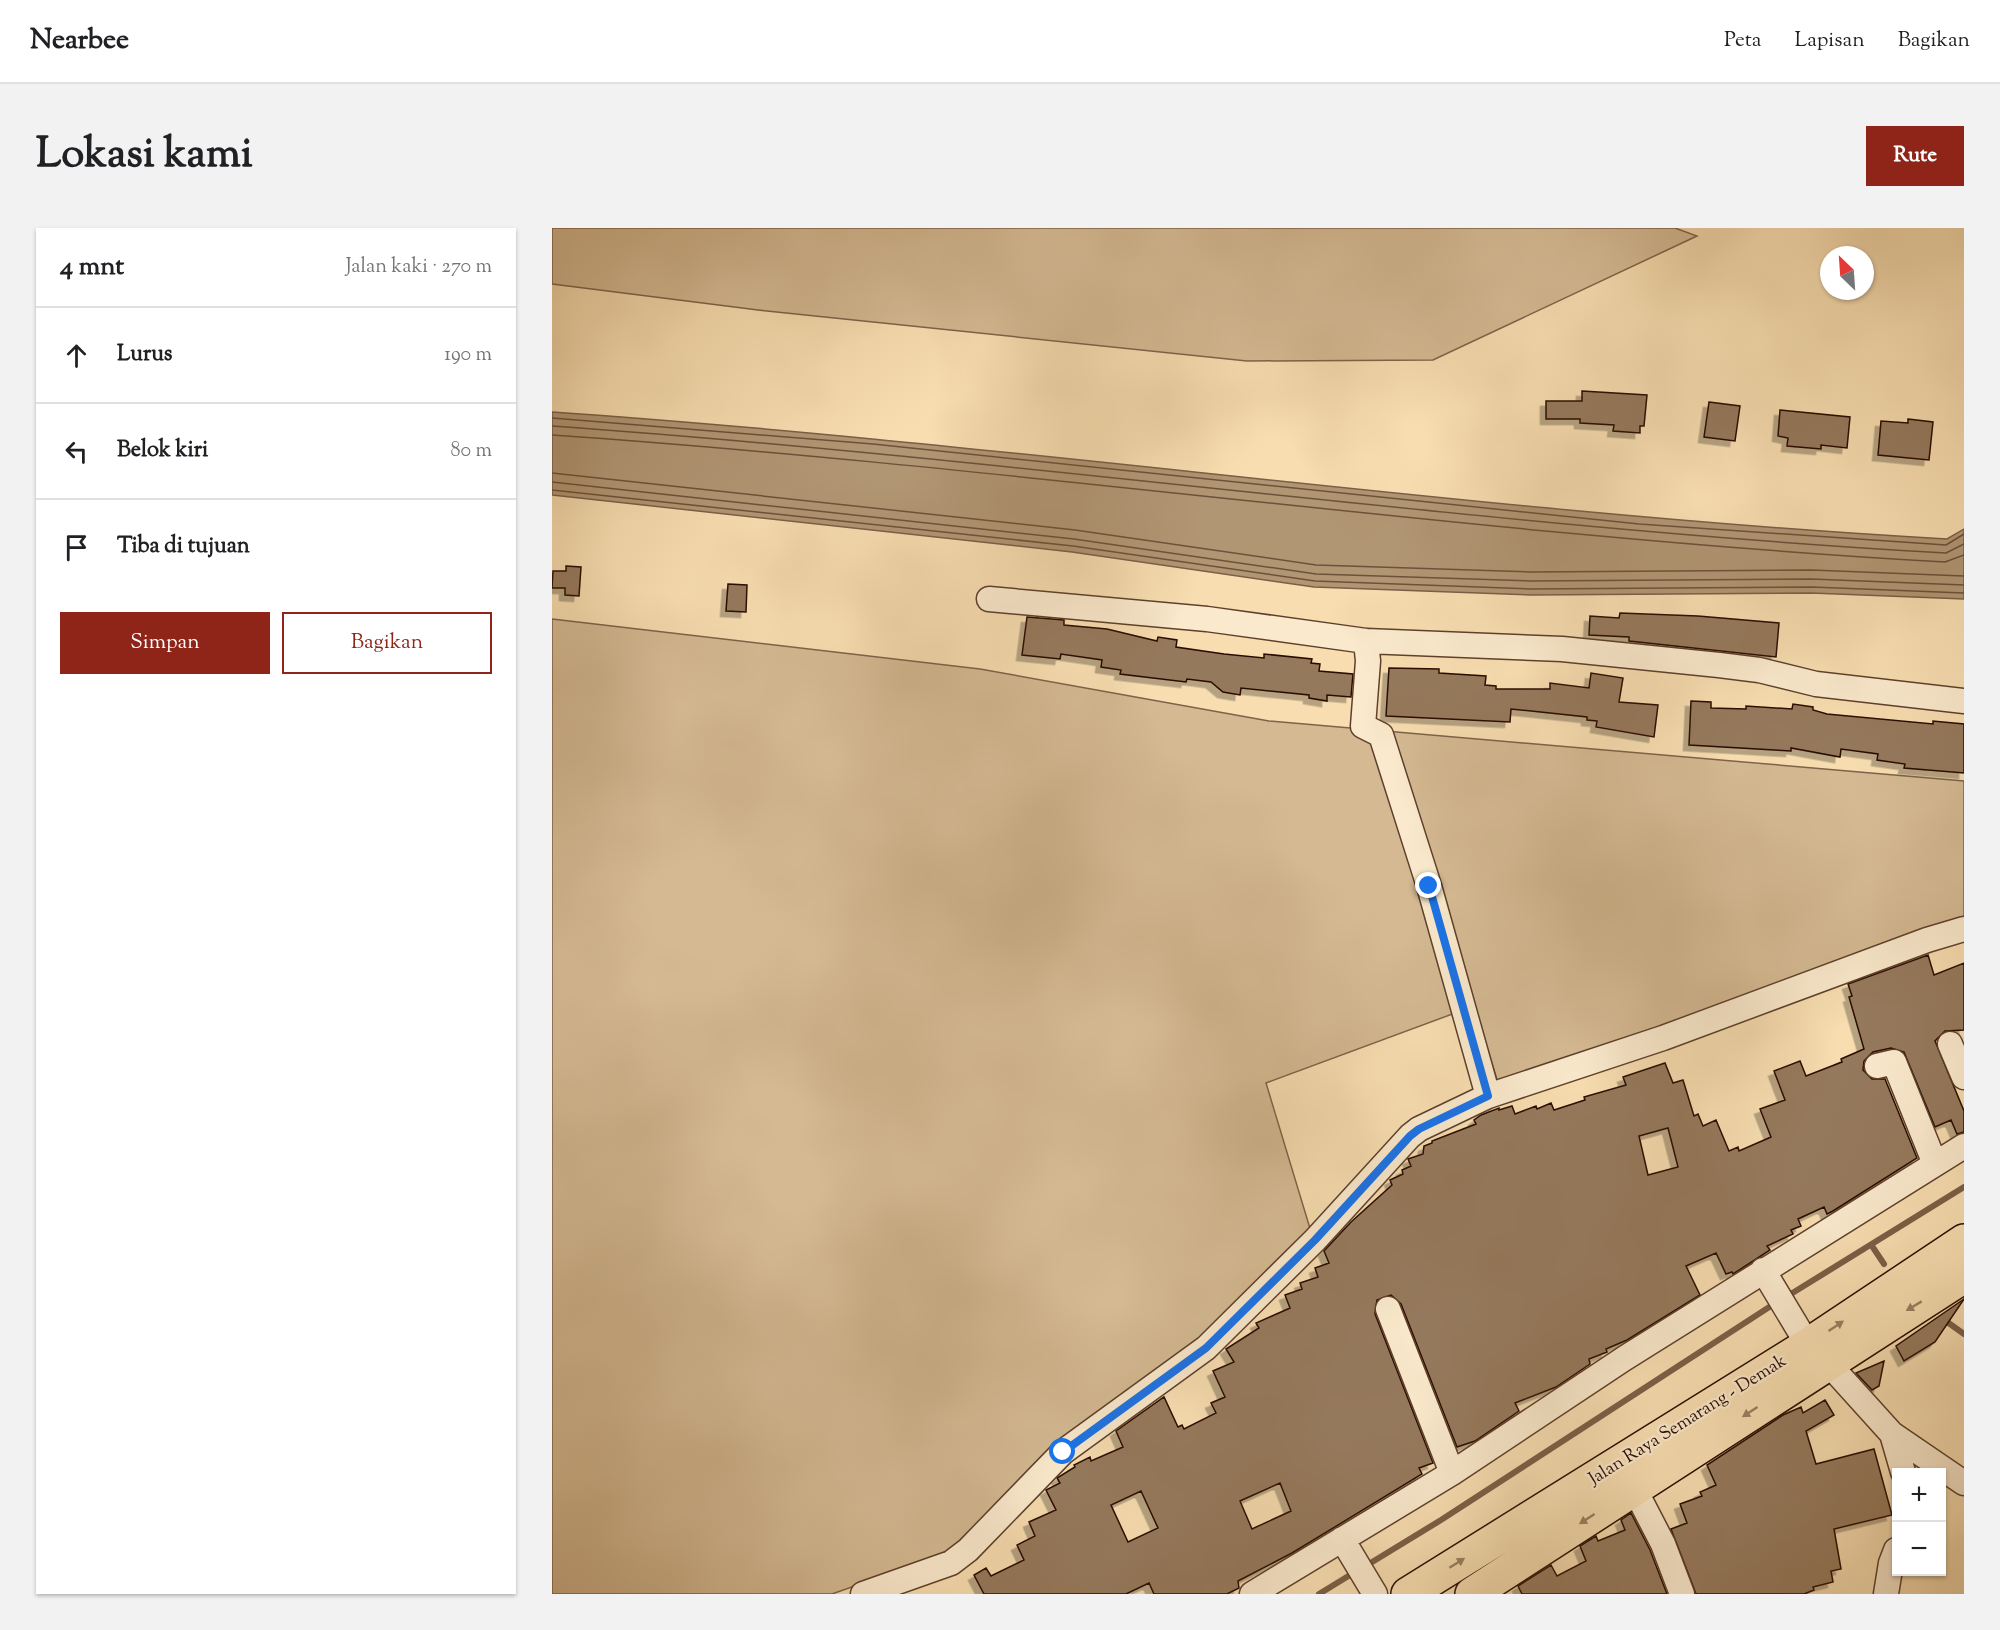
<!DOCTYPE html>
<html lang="id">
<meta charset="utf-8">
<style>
:root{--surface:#fff;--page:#f2f2f2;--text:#202124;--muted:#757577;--line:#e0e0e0;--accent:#8f2418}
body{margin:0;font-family:"Sorts Mill Goudy",serif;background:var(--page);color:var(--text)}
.controls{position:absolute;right:18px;bottom:18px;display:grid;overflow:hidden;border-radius:0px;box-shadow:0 2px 4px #0004}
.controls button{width:54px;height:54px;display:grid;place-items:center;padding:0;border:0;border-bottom:2px solid var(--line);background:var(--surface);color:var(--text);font:30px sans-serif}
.compass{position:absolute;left:1268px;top:18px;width:54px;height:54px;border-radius:50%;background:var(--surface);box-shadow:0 2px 4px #0004;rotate:335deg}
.stop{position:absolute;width:18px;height:18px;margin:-14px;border:4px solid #1a73e8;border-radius:50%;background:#fff}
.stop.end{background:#1a73e8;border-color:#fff;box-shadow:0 2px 6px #0008}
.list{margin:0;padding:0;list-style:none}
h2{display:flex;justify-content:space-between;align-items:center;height:78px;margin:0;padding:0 24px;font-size:26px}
h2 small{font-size:20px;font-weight:400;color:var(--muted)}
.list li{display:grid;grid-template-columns:39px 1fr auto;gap:18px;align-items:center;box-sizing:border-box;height:96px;padding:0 24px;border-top:2px solid var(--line)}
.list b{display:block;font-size:22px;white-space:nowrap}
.list em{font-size:20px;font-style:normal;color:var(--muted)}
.actions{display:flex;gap:12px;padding:18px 24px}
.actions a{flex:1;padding:14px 0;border:2px solid var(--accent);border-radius:0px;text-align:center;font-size:21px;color:var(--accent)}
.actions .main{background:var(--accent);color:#fff}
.icon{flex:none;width:33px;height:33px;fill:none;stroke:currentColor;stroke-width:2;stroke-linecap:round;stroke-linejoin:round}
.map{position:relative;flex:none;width:1412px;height:1366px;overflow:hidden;border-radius:0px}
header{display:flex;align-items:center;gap:36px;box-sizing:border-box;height:84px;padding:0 30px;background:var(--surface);border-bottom:2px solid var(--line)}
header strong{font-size:28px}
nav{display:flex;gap:33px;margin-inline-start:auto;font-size:21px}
.intro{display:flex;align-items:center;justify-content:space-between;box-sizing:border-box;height:144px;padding:0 36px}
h1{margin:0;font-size:42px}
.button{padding:15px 27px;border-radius:0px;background:var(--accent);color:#fff;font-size:21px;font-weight:700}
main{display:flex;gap:36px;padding:0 36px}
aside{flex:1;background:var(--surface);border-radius:0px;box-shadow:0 2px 4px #0004}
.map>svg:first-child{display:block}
</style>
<header>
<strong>Nearbee</strong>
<nav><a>Peta</a><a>Lapisan</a><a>Bagikan</a></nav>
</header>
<div class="intro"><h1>Lokasi kami</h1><a class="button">Rute</a></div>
<main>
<aside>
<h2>4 mnt<small>Jalan kaki · 270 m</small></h2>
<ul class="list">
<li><svg class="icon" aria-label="ahead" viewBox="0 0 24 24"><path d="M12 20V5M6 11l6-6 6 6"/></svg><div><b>Lurus</b></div><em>190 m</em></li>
<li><svg class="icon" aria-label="left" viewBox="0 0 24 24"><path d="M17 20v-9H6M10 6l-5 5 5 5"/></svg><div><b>Belok kiri</b></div><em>80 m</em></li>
<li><svg class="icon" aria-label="arrive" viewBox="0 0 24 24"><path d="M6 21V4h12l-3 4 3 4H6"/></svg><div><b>Tiba di tujuan</b></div></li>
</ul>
<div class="actions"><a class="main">Simpan</a><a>Bagikan</a></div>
</aside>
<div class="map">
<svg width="1412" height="1366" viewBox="0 0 1412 1366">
<defs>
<filter id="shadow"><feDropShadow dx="-5.5" dy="5.5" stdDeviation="0" flood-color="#0004"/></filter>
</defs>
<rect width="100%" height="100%" fill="#f7ddb0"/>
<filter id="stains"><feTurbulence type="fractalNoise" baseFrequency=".00333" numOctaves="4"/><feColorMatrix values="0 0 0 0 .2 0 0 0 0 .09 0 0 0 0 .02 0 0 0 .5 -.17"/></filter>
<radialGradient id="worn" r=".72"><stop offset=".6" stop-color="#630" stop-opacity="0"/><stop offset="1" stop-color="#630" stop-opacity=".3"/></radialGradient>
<path fill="#d4b992" stroke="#7f6249" stroke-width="1.5" d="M 0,0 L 1123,0 L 1145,8 L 881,132 L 695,133 L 206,82 L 0,56 Z
M 0,391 L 428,441 L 717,493 L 1412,553 L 1412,696 L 946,855 L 922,778 L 714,855 L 760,1007 L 661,1110 L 416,1318 L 280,1366 L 0,1366 Z"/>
<path fill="#b19674" stroke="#7b5f46" stroke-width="1.5" d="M 0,184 C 466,216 928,285 1395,311 L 1412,301 L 1412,371 L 1259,365 L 978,367 L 762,359 L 520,324 L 0,267 Z"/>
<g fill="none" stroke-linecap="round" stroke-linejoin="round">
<path stroke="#6e513a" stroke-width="1.5" d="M 0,190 L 321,216 L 1087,296 L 1394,317 L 1412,306
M 0,198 C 466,231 928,299 1394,325 L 1412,316
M 0,207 C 465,239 927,308 1393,334 L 1412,327
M 0,245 L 523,302 L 764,337 L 978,344 L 1259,342 L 1412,348
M 0,254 L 522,311 L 764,346 L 978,353 L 1259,351 L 1412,357
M 0,262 L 521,318 L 763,353 L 978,361 L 1260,359 L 1412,365"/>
<path stroke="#7b5f46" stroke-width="6" d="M 1320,1018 L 1332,1036
M 1234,1069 L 1412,959
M 1391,1091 L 1412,1106
M 812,1339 L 889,1292 L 1225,1074
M 767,1366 L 803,1344"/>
</g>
<path fill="#95795c" stroke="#2a0c00" stroke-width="1.5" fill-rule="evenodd" filter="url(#shadow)" d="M 1030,163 L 1095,167 L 1092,198 L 1088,198 L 1088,205 L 1061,203 L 1062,197 L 1028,195 L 1028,191 L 994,191 L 994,173 L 1030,173 Z
M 1157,174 L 1188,178 L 1183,213 L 1152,209 Z
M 1228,182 L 1298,189 L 1295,220 L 1269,217 L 1269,221 L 1235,218 L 1236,210 L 1226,208 Z
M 1356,191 L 1381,194 L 1377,232 L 1326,227 L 1329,193 L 1356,195 Z
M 14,338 L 29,339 L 27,368 L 13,367 L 13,360 L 0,360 L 1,343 L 14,343 Z
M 176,356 L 195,357 L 194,384 L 174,383 Z
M 1068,385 L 1146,388 L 1227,395 L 1224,429 L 1077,413 L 1077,409 L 1037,407 L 1038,388 L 1067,390 Z
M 475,389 L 512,392 L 512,397 L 555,401 L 605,413 L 606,409 L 625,412 L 624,419 L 672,426 L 712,430 L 712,426 L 760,431 L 759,435 L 768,436 L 767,443 L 801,446 L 799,469 L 775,467 L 775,473 L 757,470 L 757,467 L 689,460 L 688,467 L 671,464 L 659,454 L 635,451 L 634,454 L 568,446 L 569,442 L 549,439 L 550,432 L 509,426 L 508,431 L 470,427 Z
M 837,440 L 887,441 L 887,445 L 934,448 L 933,457 L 944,458 L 944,461 L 998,461 L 998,455 L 1037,460 L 1039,445 L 1071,450 L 1067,474 L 1106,477 L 1102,509 L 1044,499 L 1045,493 L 1035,492 L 1035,489 L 959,481 L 958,494 L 834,488 Z
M 1139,473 L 1159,474 L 1159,480 L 1194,481 L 1194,478 L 1240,481 L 1241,476 L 1261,479 L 1261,482 L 1275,486 L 1381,496 L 1381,493 L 1412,496 L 1412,545 L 1352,540 L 1353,536 L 1325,532 L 1326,526 L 1289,521 L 1288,529 L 1239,520 L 1239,523 L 1137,517 Z
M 1376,727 L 1382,747 L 1412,735 L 1412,802 L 1393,803 L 1383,813 L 1412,883 L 1412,904 L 1405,906 L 1399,892 L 1383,899 L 1352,824 L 1339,820 L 1321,824 L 1312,833 L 1311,842 L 1320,851 L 1333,851 L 1365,930 L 1281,983 L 1275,986 L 1272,979 L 1246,991 L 1249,998 L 1239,1002 L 1241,1006 L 1215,1018 L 1218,1022 L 1181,1046 L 1180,1044 L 1174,1046 L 1164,1025 L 1134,1038 L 1148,1067 L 1075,1112 L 1054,1121 L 1055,1124 L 1037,1131 L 1038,1136 L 1004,1159 L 963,1175 L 967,1183 L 923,1213 L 905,1219 L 849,1076 L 839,1067 L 825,1072 L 823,1086 L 881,1235 L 867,1240 L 870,1246 L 740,1325 L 686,1353 L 687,1360 L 675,1366 L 602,1366 L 597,1355 L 574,1366 L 432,1366 L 422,1347 L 434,1340 L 439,1348 L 472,1332 L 465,1317 L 483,1308 L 477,1294 L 504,1282 L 494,1262 L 508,1255 L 505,1250 L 523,1239 L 522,1237 L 538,1229 L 539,1233 L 571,1219 L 564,1203 L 612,1169 L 626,1199 L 630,1197 L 632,1201 L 664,1185 L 659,1175 L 673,1169 L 661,1143 L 682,1134 L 674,1121 L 707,1100 L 704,1095 L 738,1080 L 733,1067 L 750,1061 L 748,1055 L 766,1049 L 763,1040 L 777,1035 L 772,1023 L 799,994 L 840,957 L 838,952 L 851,946 L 850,942 L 859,938 L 856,931 L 871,926 L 872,918 L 880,915 L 880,913 L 924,896 L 922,892 L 929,887 L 947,880 L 947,882 L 960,878 L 963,886 L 984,878 L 985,881 L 999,875 L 1002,882 L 1033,872 L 1032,869 L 1074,857 L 1071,849 L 1113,835 L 1121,855 L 1131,852 L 1142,888 L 1146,886 L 1151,898 L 1164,892 L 1177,923 L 1186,919 L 1187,923 L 1219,909 L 1208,881 L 1233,872 L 1222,843 L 1248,833 L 1254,848 L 1290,834 L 1289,831 L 1312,821 L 1297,769 L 1300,768 L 1296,756 ZM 1116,900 L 1126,939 L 1096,947 L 1087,908 ZM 728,1255 L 739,1283 L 700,1301 L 688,1273 ZM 589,1263 L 606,1300 L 576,1314 L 559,1277 Z
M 1412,1071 L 1383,1114 L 1352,1133 L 1344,1118 Z
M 1332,1133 L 1327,1158 L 1320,1162 L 1304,1145 Z
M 1273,1172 L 1282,1187 L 1254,1203 L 1264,1236 L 1322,1221 L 1340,1287 L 1282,1301 L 1289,1341 L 1279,1343 L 1281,1354 L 1261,1359 L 1262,1362 L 1252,1366 L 1144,1366 L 1119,1301 L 1135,1295 L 1128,1276 L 1150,1268 L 1148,1264 L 1164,1257 L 1155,1237 L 1231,1187 L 1249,1179 L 1251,1185 Z
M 1079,1285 L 1098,1322 L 1115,1366 L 970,1366 L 966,1358 L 999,1337 L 1005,1348 L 1034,1333 L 1028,1318 L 1044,1308 L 1046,1313 L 1073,1302 L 1069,1292 Z"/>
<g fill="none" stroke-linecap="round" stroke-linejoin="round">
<g stroke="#5d402c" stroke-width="27">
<path id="minor" d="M 437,371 L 655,391 L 814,413 L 1010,421 L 1167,437 L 1207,442 L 1264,456 L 1412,473
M 814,413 L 816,433 L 811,498 L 829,507 L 877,658 L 936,868 L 1111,810 L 1375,712 L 1412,701
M 1398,816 L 1412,849
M 1325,838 L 1342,834 L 1383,936
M 1211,1042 L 1256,1117
M 836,1081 L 900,1245
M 1275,1134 L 1340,1206 L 1412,1255
M 1340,1206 L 1351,1244
M 1082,1260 L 1111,1316 L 1130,1366
M 790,1311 L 823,1366
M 311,1366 L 399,1335 L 416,1322 L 511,1224 L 654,1120 L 763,1012 L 858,908 L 867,901 L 936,868
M 700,1366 L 900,1245 L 1073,1130 L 1412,918
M 1334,1366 L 1339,1335 L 1344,1322"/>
</g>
<g stroke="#2a0c00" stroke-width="36">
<path id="highway" d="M 856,1366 L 1256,1117 L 1412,1013
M 920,1366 L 1412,1048"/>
</g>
<use href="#minor" stroke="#fae9cc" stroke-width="24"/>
<use href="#highway" stroke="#f7ddb0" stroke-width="33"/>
</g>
<defs><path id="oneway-solid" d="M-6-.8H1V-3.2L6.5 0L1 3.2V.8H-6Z" transform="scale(1.5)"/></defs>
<g fill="#9b7f61">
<use href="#oneway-solid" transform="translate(1362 1078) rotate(149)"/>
<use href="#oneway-solid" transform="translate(1284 1098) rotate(-34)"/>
<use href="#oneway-solid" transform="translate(1198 1184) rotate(147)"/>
<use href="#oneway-solid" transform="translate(1035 1291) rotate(147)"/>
<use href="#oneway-solid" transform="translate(905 1335) rotate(-32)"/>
</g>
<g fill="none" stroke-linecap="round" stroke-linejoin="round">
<path stroke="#1a73e8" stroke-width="8" d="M 511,1224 L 654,1120 L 763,1012 L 858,908 L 867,901 L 936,868 L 877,658"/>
</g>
<g text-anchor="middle" stroke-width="4.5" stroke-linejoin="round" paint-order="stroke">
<g font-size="18" fill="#2a0c00" stroke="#fae9cc">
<text transform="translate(1135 1191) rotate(-32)" y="6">Jalan Raya Semarang - Demak</text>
</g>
</g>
<rect width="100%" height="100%" filter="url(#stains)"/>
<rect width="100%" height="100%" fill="url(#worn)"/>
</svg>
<div class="controls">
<button>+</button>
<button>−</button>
</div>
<svg class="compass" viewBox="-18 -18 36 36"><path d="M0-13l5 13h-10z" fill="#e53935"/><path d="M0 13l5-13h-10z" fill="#757577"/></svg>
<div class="stop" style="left:511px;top:1224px"></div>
<div class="stop end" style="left:877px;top:658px"></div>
</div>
</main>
